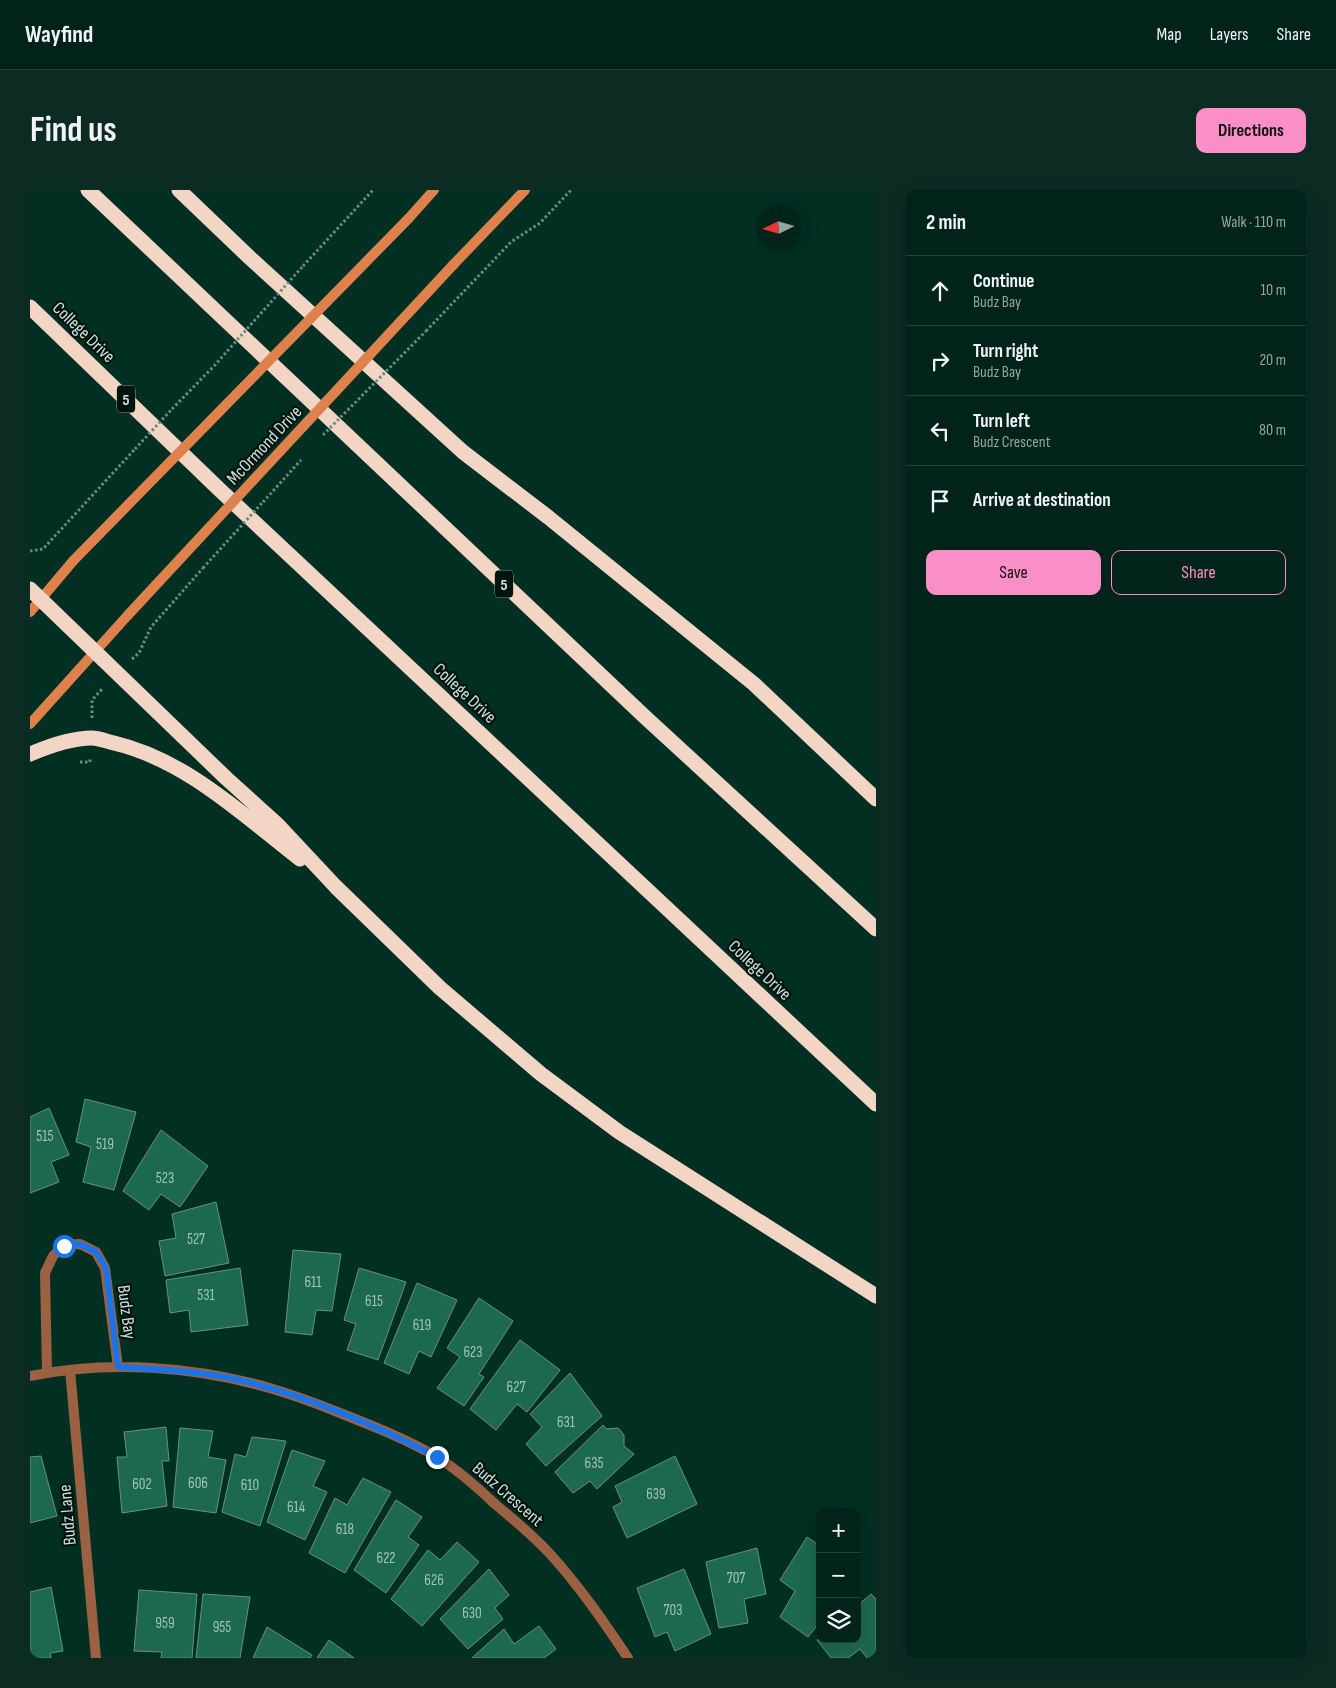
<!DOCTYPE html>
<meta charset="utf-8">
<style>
:root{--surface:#01231a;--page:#0b2b23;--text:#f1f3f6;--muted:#96a4a2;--line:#234039;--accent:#fa8fc7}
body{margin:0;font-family:"Sofia Sans Condensed",sans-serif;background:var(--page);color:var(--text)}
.controls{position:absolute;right:15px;bottom:15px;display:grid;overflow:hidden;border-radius:10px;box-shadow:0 5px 20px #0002}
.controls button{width:45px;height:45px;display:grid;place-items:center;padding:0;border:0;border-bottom:1px solid var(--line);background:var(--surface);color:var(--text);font:25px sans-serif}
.compass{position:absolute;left:726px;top:15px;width:45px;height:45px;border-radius:50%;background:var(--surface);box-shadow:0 5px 20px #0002;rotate:265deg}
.stop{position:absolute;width:15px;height:15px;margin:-11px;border:4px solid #1a73e8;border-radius:50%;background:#fff}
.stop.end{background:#1a73e8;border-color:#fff;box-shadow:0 1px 5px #0008}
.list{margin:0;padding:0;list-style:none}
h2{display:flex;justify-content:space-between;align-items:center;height:65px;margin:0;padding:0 20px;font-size:21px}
h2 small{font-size:16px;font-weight:400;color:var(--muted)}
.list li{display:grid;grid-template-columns:32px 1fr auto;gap:15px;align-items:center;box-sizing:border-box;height:70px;padding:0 20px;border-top:1px solid var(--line)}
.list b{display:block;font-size:19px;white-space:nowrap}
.list p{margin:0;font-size:16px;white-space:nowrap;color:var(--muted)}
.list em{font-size:16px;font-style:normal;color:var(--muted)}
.actions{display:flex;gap:10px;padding:15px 20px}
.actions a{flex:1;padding:11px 0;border:1px solid var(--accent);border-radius:10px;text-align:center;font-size:18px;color:var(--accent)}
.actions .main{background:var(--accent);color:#111}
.icon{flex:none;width:28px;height:28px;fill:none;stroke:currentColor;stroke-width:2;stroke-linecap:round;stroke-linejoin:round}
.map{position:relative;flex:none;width:846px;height:1468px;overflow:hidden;border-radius:10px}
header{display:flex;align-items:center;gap:30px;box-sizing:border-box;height:70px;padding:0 25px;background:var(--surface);border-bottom:1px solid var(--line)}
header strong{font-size:24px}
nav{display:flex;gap:28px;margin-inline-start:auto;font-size:18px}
.intro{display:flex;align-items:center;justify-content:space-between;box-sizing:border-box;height:120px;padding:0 30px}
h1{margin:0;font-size:35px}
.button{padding:12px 22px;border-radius:10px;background:var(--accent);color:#111;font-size:18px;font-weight:700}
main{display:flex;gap:30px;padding:0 30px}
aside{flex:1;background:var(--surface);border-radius:10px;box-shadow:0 5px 20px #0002}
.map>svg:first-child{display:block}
</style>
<header>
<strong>Wayfind</strong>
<nav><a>Map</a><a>Layers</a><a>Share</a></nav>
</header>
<div class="intro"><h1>Find us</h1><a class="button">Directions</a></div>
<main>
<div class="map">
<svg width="846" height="1468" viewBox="0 0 846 1468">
<rect width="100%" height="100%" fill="#012f22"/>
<path fill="#1d6851" stroke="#679281" d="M 55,909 L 106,922 L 84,1000 L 53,992 L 61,957 L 46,952 Z
M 19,918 L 39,965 L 21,972 L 29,992 L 0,1003 L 0,927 Z
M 131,940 L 178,976 L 150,1017 L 131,1004 L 119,1020 L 93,1001 Z
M 186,1012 L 199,1073 L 135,1086 L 129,1051 L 146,1048 L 142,1024 Z
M 263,1060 L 311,1064 L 302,1121 L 286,1120 L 282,1145 L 255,1142 Z
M 210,1078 L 218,1135 L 161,1142 L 159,1120 L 140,1123 L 136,1090 Z
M 329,1078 L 376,1092 L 348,1170 L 317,1160 L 326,1134 L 314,1130 Z
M 387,1093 L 427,1110 L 401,1167 L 389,1161 L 379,1184 L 354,1173 Z
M 449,1108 L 483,1131 L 449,1184 L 454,1187 L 434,1216 L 407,1198 L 430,1167 L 417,1158 Z
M 490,1150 L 530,1180 L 497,1222 L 487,1214 L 466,1240 L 440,1219 Z
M 540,1183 L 572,1226 L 516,1276 L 496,1254 L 512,1237 L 500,1224 Z
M 573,1235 L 576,1239 L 588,1238 L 594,1245 L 594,1256 L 604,1264 L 567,1299 L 560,1291 L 543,1303 L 525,1282 Z
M 136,1237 L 139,1271 L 132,1271 L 137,1316 L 92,1323 L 87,1267 L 97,1267 L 94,1242 Z
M 150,1238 L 183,1241 L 178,1267 L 196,1270 L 186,1323 L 143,1317 Z
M 222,1247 L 256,1251 L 230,1336 L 192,1322 L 205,1264 L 216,1267 Z
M 262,1260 L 295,1271 L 283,1296 L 297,1302 L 275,1350 L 237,1332 Z
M 11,1266 L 27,1326 L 0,1333 L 0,1267 Z
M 645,1266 L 667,1314 L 597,1348 L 583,1317 L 592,1312 L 585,1296 Z
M 333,1288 L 361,1302 L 315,1383 L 279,1363 L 305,1308 L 317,1315 Z
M 366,1310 L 392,1327 L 378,1347 L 389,1355 L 356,1403 L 324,1380 Z
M 777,1347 L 790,1356 L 790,1432 L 778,1447 L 750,1427 L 765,1401 L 750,1390 Z
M 427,1352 L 449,1372 L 392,1436 L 361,1409 L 398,1360 L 410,1370 Z
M 727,1358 L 736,1404 L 714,1409 L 718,1433 L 689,1438 L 676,1372 Z
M 459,1379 L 479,1405 L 465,1418 L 473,1429 L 438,1459 L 410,1429 Z
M 654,1379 L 681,1444 L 645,1461 L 637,1442 L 625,1447 L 607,1398 Z
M 21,1397 L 33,1461 L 20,1463 L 21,1468 L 0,1468 L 0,1402 Z
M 109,1400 L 167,1404 L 162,1468 L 131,1468 L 132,1462 L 104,1461 Z
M 173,1404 L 220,1407 L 210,1468 L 166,1468 Z
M 841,1404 L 846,1409 L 846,1468 L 837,1468 L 830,1459 L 818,1468 L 801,1468 L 787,1450 L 790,1448 L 827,1449 L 827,1416 Z
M 509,1436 L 526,1459 L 514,1468 L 442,1468 L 474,1439 L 484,1454 Z
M 237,1437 L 282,1465 L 280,1468 L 223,1468 Z
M 299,1450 L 324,1468 L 287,1468 Z"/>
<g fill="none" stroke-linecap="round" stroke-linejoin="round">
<path stroke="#698b80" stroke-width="3" stroke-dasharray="2.5 2.5" stroke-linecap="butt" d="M 273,76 L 343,0
M 396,141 L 481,52 L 510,33 L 541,0
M 142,219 L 184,176
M 233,312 L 271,270
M 0,361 L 13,359 L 105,259
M 102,469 L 109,463 L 121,437 L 173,378
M 62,528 L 62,510 L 73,498
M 50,572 L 60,572 L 60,569"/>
<path stroke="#9c6142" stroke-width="10" d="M 40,1180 L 66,1468
M 17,1183 L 15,1083 L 23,1066 L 34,1055 L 50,1054 L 66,1062 L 75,1078 L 88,1177
M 0,1186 C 79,1170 165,1176 243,1199 C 266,1206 288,1214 310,1223 C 343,1236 376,1249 407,1267 C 428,1280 447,1297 465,1314 C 484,1330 504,1346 521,1365 C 550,1397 574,1432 598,1468"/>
<path stroke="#de814c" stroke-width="10" d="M 379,28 L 404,0
M 423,75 L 495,0
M 0,422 L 43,371
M 0,534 L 98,425"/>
<path stroke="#f3d5c6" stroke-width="15" d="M 58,0 L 615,527 L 846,739
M 149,0 L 219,67 L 433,262 L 518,327 L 724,494 L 846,609
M 0,117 L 191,301 L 846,914
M 0,399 L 196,588 L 248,635 L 306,697 L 410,798 L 511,884 L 589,942 L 846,1106
M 0,564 C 19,556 41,548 62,548 C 69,548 78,552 84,553 C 156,570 213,625 270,669"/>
<path stroke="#698b80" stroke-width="3" stroke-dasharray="2.5 2.5" stroke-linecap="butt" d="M 184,176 L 273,76
M 293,245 L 396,141
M 105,259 L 142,219
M 173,378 L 232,313"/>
<path stroke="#de814c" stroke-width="10" d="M 43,371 L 379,28
M 98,425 L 423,75"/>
</g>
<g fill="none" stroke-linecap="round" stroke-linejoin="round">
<path stroke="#1a73e8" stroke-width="6" d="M 34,1056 L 50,1054 L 66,1062 L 76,1078 L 88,1177 C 127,1179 166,1181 205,1189 C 276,1205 343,1234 407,1267"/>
</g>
<g text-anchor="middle" stroke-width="4.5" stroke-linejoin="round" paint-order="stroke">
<g font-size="15" fill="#a1c4b8">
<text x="15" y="951">515</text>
<text x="75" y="959">519</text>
<text x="135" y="993">523</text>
<text x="166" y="1054">527</text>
<text x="283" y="1097">611</text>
<text x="176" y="1110">531</text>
<text x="344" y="1116">615</text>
<text x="392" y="1140">619</text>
<text x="443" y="1167">623</text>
<text x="486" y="1202">627</text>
<text x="536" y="1237">631</text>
<text x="564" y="1278">635</text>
<text x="168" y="1298">606</text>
<text x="112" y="1299">602</text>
<text x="220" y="1300">610</text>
<text x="626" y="1309">639</text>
<text x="266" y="1322">614</text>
<text x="315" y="1344">618</text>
<text x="356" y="1373">622</text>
<text x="706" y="1393">707</text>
<text x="404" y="1395">626</text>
<text x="643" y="1425">703</text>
<text x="442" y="1428">630</text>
<text x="135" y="1438">959</text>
<text x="192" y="1442">955</text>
</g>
<g fill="#03130d" stroke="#90a59c" stroke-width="1">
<rect x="87" y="195.5" width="18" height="27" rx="4"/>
<rect x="465" y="380.5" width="18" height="27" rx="4"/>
</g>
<g font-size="16" font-weight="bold" fill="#cde3da">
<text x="96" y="215">5</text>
<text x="474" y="400">5</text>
</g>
<g font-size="18" fill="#cde3da" stroke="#03130d">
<text transform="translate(54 142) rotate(44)" y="6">College Drive</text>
<text transform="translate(234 255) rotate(-47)" y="6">McOrmond Drive</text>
<text transform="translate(435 503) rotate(43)" y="6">College Drive</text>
<text transform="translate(730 780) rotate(43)" y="6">College Drive</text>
<text transform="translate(97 1122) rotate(83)" y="6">Budz Bay</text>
<text transform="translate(478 1304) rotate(41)" y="6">Budz Crescent</text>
<text transform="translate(37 1325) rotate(-95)" y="6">Budz Lane</text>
</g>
</g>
</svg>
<div class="controls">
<button>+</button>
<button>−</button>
<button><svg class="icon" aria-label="layers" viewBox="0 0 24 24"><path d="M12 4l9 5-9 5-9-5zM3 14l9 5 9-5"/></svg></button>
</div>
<svg class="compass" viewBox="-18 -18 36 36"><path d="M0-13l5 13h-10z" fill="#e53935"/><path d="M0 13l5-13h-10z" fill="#96a4a2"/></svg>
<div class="stop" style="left:34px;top:1056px"></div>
<div class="stop end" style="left:407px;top:1267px"></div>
</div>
<aside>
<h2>2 min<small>Walk · 110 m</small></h2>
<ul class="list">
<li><svg class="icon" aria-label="ahead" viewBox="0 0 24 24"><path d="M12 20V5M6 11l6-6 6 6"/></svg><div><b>Continue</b><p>Budz Bay</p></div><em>10 m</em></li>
<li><svg class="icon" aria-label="right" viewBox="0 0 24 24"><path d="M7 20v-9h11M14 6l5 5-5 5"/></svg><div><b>Turn right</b><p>Budz Bay</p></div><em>20 m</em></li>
<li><svg class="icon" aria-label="left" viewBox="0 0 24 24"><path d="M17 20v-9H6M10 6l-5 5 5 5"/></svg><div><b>Turn left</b><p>Budz Crescent</p></div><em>80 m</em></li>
<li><svg class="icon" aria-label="arrive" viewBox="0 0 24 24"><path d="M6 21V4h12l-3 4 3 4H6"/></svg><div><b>Arrive at destination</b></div></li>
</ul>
<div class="actions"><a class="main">Save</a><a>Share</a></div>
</aside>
</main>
